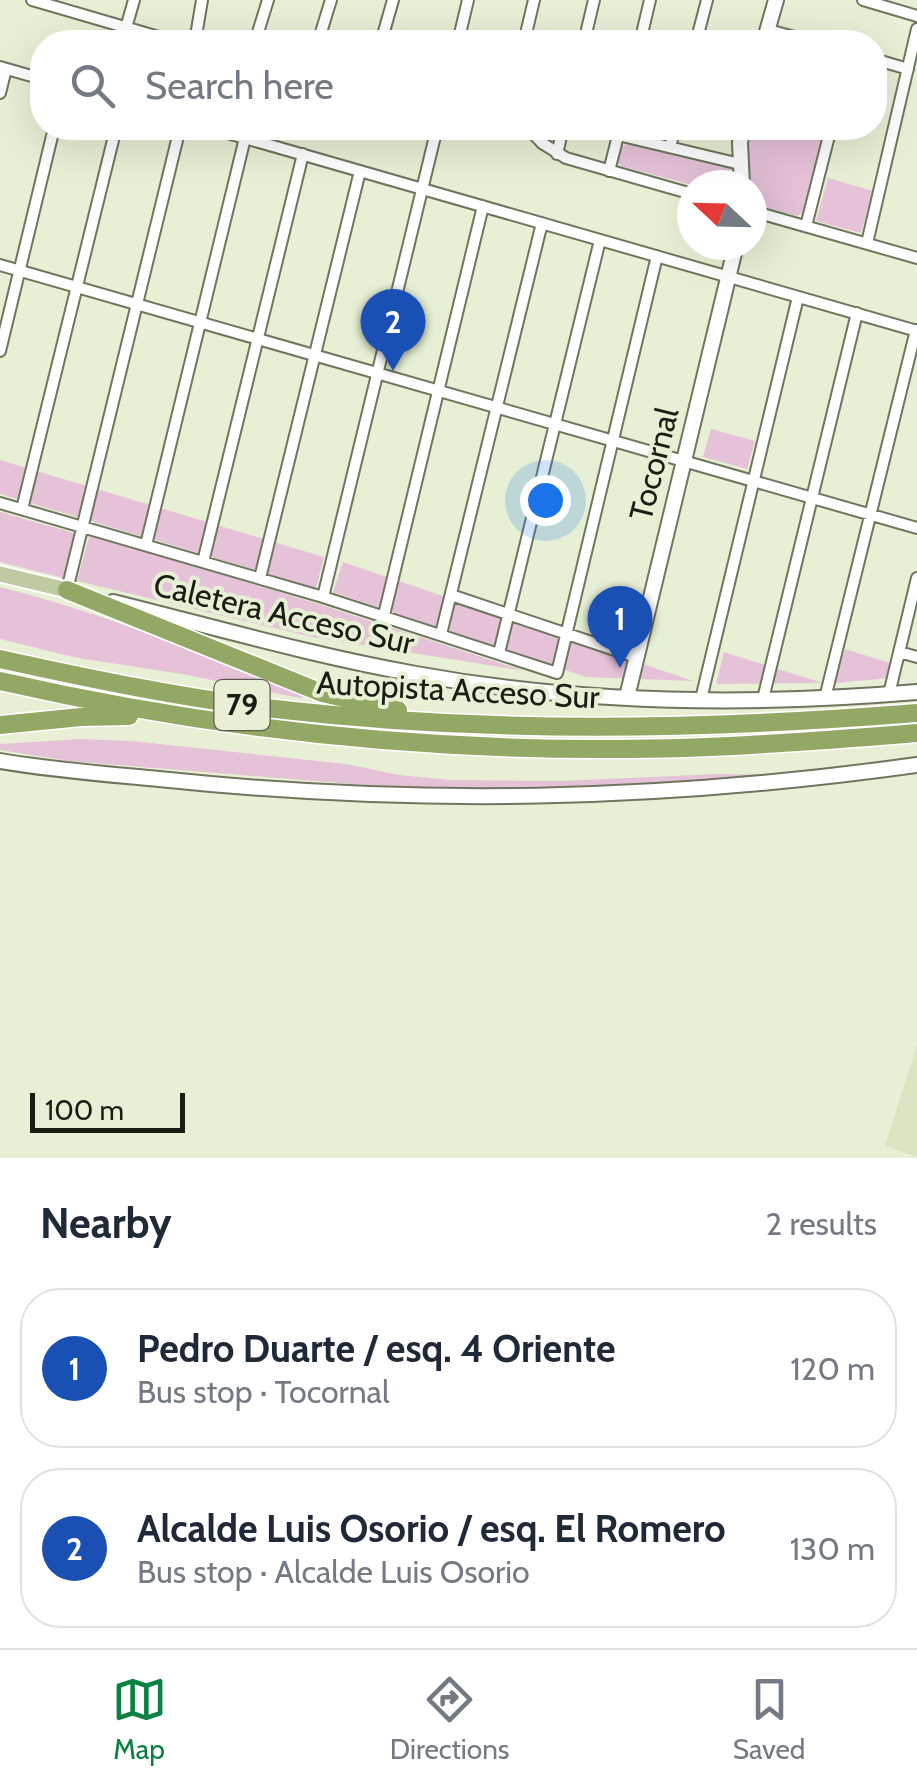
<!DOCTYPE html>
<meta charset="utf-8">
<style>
:root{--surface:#fff;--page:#f6f6f7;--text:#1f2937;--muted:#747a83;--line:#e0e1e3;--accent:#0b8043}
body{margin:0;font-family:Cabin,sans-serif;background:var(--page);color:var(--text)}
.compass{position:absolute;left:677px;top:170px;width:90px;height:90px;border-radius:50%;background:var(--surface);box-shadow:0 10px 40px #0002;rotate:292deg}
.scale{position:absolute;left:30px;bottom:25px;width:155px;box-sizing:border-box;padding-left:10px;border:5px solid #1a1d14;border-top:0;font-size:28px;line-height:35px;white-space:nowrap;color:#1a1d14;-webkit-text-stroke:8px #e7f0d5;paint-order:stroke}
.you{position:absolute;left:545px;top:500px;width:35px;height:35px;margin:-25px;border:8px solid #fff;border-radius:50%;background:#1a73e8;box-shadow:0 0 0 15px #1a73e833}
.badge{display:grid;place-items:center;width:65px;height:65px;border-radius:50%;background:var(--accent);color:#fff;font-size:32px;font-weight:700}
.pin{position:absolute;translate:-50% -82px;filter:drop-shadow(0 2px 5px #0008)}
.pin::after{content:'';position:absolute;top:52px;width:35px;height:30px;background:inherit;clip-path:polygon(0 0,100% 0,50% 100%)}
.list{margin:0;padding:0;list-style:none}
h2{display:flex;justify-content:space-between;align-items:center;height:130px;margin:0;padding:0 40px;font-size:42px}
h2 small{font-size:32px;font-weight:400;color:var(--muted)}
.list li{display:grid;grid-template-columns:65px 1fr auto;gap:30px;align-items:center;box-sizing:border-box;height:160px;margin:0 20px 20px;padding:0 20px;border:2px solid var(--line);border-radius:40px}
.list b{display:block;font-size:38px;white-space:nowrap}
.list p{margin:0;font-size:32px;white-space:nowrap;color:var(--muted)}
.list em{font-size:32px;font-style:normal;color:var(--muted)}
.icon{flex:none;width:55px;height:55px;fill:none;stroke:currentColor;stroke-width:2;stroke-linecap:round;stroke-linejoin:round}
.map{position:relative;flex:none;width:917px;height:1158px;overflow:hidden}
.search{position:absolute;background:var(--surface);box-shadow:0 10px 40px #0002;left:30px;right:30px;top:30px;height:110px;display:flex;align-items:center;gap:25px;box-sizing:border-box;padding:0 35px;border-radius:40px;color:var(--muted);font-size:38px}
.sheet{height:490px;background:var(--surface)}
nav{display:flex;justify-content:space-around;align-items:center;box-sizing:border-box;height:140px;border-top:2px solid var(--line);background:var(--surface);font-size:28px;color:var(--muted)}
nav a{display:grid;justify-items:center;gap:5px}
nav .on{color:var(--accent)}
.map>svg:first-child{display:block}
</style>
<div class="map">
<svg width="917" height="1158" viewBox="0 0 917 1158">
<rect width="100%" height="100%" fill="#e7f0d5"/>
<path fill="#d9e5c3" d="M 917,1045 L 917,1157 L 885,1146 Z"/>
<path fill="#e5c2d7" d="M 750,128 L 825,128 L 802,213 L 797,216 L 753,204 L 748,148 Z
M 627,144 L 733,168 L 734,185 L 692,185 L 621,166 L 617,160 L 620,148 Z
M 828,178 L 873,191 L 861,233 L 816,221 Z
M 711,429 L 755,441 L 747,469 L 703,457 Z
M 0,460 L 324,557 L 316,588 L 0,494 Z
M 0,512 L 74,533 L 63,578 L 0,562 Z
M 90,534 L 318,604 L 525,671 L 312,637 L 77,581 Z
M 343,562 L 693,681 L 586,677 L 333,592 Z
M 0,587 C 105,613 205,656 306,696 L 300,698 L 182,674 L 78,658 L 0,639 Z
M 845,649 L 893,664 L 889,678 L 835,683 Z
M 724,652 L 823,683 L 716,684 Z
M 81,739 L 131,741 L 346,764 L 399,775 L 450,780 L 560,781 L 718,774 L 793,775 L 614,786 L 445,788 L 364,785 L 69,761 L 0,750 L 0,744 Z"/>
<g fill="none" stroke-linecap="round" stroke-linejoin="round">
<g stroke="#6e765e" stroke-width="14">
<path id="street" d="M 32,0 L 176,42
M 863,0 L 917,16
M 126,28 L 134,0
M 768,30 L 814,42
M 195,42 L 202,0
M 255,42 L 268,0
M 318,42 L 331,0
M 381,42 L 393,0
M 458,42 L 468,0
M 524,42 L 534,0
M 584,42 L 594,0
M 640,42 L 650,0
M 696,42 L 707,0
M 874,59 L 908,69
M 0,67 L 42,79
M 0,93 L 6,69
M 210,128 L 917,331
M 528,128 L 542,143 L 566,158 L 692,194
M 618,135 L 740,164
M 670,147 L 675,128
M 557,154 L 563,128
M 609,171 L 620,128
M 752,211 L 917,258
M 806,226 L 831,128
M 867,243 L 917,29
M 0,265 L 917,528
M 0,351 L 54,128
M 0,503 L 323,597 L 557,673 L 657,256
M 22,509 L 116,128
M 146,545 L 245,138
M 203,562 L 303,154
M 260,578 L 360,171
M 67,590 L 180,128
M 451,595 L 636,657
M 323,597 L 437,128
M 384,615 L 483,206
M 441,634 L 542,223
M 899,652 L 917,657
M 499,653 L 600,240
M 889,694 L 917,578
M 825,698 L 916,330
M 701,699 L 798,297
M 763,699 L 857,313"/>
</g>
<g stroke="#6e765e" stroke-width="18">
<path id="secondary" d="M 764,42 L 776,0
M 742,185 L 740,143 L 742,128
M 113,602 C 214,627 314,656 416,674 C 580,704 751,706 917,692
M 627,697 L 736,245
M 0,761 C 53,770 106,774 159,779 C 417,806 659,801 917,765"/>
</g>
<g stroke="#fff" stroke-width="19">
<path id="primary" d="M 0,574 L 67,590"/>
</g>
<g stroke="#fff" stroke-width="21">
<path id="highway" d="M 67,590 L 322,693 L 398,710
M 0,659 C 91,679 183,698 275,709 C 489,734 703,730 917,713
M 0,681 C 202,727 408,750 615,749 C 716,749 816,741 917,733
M 0,725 L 81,717 L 129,716"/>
</g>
<use href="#street" stroke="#fff" stroke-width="10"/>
<use href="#secondary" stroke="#fff" stroke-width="14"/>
<use href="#primary" stroke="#becba2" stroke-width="15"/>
<use href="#highway" stroke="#93a864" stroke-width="18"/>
</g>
<g text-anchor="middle" stroke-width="8" stroke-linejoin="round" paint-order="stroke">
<rect fill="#e7f0d5" stroke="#585c4e" stroke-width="2.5" x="214.5" y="680" width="55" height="50" rx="8"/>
<g font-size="30" font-weight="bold" fill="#1a1d14">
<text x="242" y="715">79</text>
</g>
<g font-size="32" fill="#1a1d14" stroke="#e7f0d5">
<text transform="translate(654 464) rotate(-76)" y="11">Tocornal</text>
<text transform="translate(284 614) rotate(13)" y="11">Caletera Acceso Sur</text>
<text transform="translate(458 690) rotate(3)" y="11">Autopista Acceso Sur</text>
</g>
</g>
</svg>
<svg class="compass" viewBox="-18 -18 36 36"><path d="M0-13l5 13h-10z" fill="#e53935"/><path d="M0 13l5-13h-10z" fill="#747a83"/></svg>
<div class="scale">100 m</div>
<div class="you"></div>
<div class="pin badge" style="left:620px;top:668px;background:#1a4fb4">1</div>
<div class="pin badge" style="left:393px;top:371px;background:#1a4fb4">2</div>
<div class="search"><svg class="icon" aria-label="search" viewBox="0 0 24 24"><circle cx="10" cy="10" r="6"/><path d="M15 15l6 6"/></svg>Search here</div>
</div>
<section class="sheet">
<h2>Nearby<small>2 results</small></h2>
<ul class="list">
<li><span class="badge" style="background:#1a4fb4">1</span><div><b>Pedro Duarte / esq. 4 Oriente</b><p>Bus stop · Tocornal</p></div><em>120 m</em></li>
<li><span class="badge" style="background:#1a4fb4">2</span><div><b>Alcalde Luis Osorio / esq. El Romero</b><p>Bus stop · Alcalde Luis Osorio</p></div><em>130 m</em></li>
</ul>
</section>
<nav>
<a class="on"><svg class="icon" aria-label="map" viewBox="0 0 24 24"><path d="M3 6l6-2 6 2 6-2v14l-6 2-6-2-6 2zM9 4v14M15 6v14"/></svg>Map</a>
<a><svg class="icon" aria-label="directions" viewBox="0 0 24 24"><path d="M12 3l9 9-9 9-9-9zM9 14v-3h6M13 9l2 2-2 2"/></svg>Directions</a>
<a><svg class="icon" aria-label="saved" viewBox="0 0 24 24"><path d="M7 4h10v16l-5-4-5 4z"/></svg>Saved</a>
</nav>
